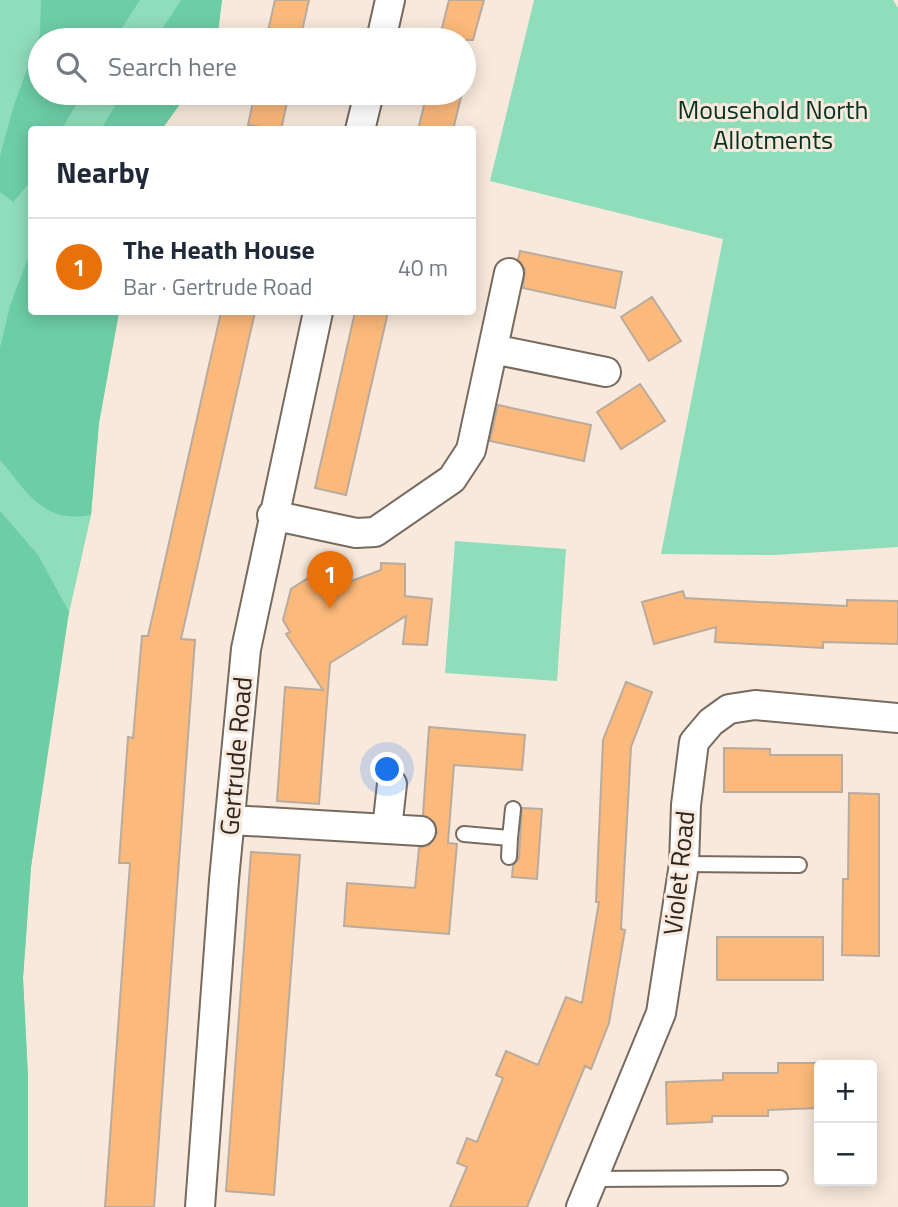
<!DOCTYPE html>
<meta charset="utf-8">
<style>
:root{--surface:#fff;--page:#f6f6f7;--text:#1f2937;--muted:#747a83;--line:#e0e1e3;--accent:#278c41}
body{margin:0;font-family:"Titillium Web",sans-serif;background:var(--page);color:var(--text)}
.controls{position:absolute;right:21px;bottom:21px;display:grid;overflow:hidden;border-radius:7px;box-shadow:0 4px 18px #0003}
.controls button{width:63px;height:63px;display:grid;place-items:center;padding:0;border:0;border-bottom:2px solid var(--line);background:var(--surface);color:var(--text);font:35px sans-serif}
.you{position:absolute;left:388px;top:770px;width:24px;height:24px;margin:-18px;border:5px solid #fff;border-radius:50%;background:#1a73e8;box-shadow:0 0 0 10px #1a73e833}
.badge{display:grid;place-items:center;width:46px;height:46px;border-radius:50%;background:var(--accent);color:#fff;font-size:23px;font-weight:700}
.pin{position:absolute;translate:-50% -58px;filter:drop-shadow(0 2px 4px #0008)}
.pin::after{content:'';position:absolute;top:37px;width:24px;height:21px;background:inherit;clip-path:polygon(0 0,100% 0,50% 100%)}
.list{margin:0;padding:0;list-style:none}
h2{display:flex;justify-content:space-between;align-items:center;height:91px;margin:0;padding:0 28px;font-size:30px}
h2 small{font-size:23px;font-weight:400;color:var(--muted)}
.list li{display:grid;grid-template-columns:46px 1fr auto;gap:21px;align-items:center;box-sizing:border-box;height:98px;padding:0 28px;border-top:2px solid var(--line)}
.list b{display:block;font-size:26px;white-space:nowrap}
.list p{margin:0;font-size:23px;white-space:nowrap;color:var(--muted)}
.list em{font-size:23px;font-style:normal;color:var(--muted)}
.icon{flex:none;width:38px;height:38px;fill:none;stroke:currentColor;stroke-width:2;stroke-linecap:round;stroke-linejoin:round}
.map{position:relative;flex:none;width:898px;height:1207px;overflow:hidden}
.search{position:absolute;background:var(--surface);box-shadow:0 4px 18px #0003;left:28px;top:28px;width:448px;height:77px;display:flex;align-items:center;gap:18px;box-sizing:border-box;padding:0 24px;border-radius:38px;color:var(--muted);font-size:26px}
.panel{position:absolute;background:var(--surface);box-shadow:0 4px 18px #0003;left:28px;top:126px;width:448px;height:189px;border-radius:7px}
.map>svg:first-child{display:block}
</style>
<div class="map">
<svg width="898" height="1207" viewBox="0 0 898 1207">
<rect width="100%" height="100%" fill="#f8e9dc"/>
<path fill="#8fddba" d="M 0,0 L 222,0 L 217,40 L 40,40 L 40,93 L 188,93 L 162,129 L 32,130 L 32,312 L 119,312 L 99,423 L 91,515 L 63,640 L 31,867 L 23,978 L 28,1077 L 28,1207 L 0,1207 Z
M 534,0 L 893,0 L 898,8 L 898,547 L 775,555 L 661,554 L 723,239 L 490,181 Z
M 455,541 L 566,549 L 557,681 L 445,673 Z"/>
<path fill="#6dcea6" d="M 41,0 L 140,0 L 114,40 L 40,40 L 40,93 L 83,93 L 62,129 L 32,130 L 31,181 L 13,202 L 0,192 L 0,156 L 14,105 L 40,34 Z
M 181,0 L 222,0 L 217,40 L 155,40 Z
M 123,93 L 188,93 L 162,129 L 101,129 Z
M 31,250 L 32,312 L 119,312 L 99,423 L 91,515 C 43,524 28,493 0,460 L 0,348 L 10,306 Z
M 0,511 L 38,555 L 69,612 L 31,867 L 23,978 L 28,1077 L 28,1207 L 0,1207 Z"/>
<path fill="#fbb97b" stroke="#b9ab9e" stroke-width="2" d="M 275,0 L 309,0 L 300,40 L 266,40 Z
M 449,0 L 484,0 L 473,40 L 439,40 Z
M 255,93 L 289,93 L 281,130 L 248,125 Z
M 427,93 L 462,93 L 453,130 L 418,130 Z
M 520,251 L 622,272 L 615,308 L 523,288 L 525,269 L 518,260 Z
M 652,297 L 681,341 L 649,361 L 621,317 Z
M 221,312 L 255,312 L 181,639 L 195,640 L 154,1207 L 105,1207 L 130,863 L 119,863 L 128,737 L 133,738 L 142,636 L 148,636 Z
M 355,312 L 388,312 L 346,495 L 315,488 Z
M 640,384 L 665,421 L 621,449 L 597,412 Z
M 498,405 L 591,425 L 584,461 L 490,441 Z
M 381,563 L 405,564 L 405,596 L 432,599 L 427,645 L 403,644 L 406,616 L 330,663 L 319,804 L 277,801 L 285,687 L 323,690 L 286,634 L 290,632 L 283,620 L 291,589 L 324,568 L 330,578 L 339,572 L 346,583 L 381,570 Z
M 683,591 L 685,598 L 760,602 L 847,606 L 847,600 L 898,601 L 898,644 L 823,642 L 823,648 L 715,642 L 716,627 L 654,644 L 642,602 Z
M 626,682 L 652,692 L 631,747 L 621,929 L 625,930 L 609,1023 L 591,1069 L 585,1066 L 527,1207 L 450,1207 L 467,1167 L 457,1163 L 467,1138 L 477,1142 L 503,1078 L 496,1075 L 506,1051 L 538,1065 L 566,997 L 582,1003 L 599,902 L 596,902 L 603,740 Z
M 429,727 L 525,735 L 522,770 L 454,765 L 448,843 L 457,844 L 449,934 L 344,926 L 347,883 L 415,888 L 419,848 L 429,845 L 437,833 L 435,823 L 423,815 Z
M 724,748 L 770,749 L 770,755 L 842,755 L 842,792 L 724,792 Z
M 849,793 L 879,794 L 879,956 L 842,955 L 843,879 L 848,879 Z
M 522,808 L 542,809 L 537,879 L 512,877 L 513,866 L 519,858 Z
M 251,852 L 300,855 L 274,1195 L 226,1191 Z
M 717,937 L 823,937 L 823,980 L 717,980 Z
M 778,1063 L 819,1063 L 819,1108 L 768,1110 L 768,1116 L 712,1116 L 712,1122 L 667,1124 L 666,1082 L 723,1080 L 723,1073 L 778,1073 Z"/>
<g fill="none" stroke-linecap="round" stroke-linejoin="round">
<g stroke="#776a5e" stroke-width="18">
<path id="lane" d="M 464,834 L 510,838 L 509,857
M 510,838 L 513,809
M 684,864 L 799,865
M 592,1179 L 780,1178"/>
</g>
<g stroke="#776a5e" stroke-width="32">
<path id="street" d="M 381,40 L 390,0
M 360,130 L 369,93
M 493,349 L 606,372
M 272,515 L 356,533 L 375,532 L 452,479 L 471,450 L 509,273
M 231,820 L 421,831
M 387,829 L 392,784
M 200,1207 L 224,880 L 246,649 L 318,312
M 581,1207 L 661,1013 L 684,864 L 686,805 L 694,742 L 711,722 L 729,709 L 755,705 L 898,718"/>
</g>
<use href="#lane" stroke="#fff" stroke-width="14"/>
<use href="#street" stroke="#fff" stroke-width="28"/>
</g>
<g text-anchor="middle" stroke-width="6" stroke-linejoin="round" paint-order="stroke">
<g font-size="26" fill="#053323" stroke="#f8e9dc">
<text x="773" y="119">Mousehold North<tspan x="773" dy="30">Allotments</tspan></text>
</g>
<g font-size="26" fill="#2c2621" stroke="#f8e9dc">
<text transform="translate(236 756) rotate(-85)" y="9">Gertrude Road</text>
<text transform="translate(679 873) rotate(-84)" y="9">Violet Road</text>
</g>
</g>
</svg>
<div class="controls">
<button>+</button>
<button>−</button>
</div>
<div class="you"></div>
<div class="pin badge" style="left:330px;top:609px;background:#e8710a">1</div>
<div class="search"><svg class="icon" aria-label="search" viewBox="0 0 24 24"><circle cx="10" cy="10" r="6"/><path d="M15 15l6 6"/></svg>Search here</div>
<section class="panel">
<h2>Nearby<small></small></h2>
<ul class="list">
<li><span class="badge" style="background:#e8710a">1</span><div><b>The Heath House</b><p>Bar · Gertrude Road</p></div><em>40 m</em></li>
</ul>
</section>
</div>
